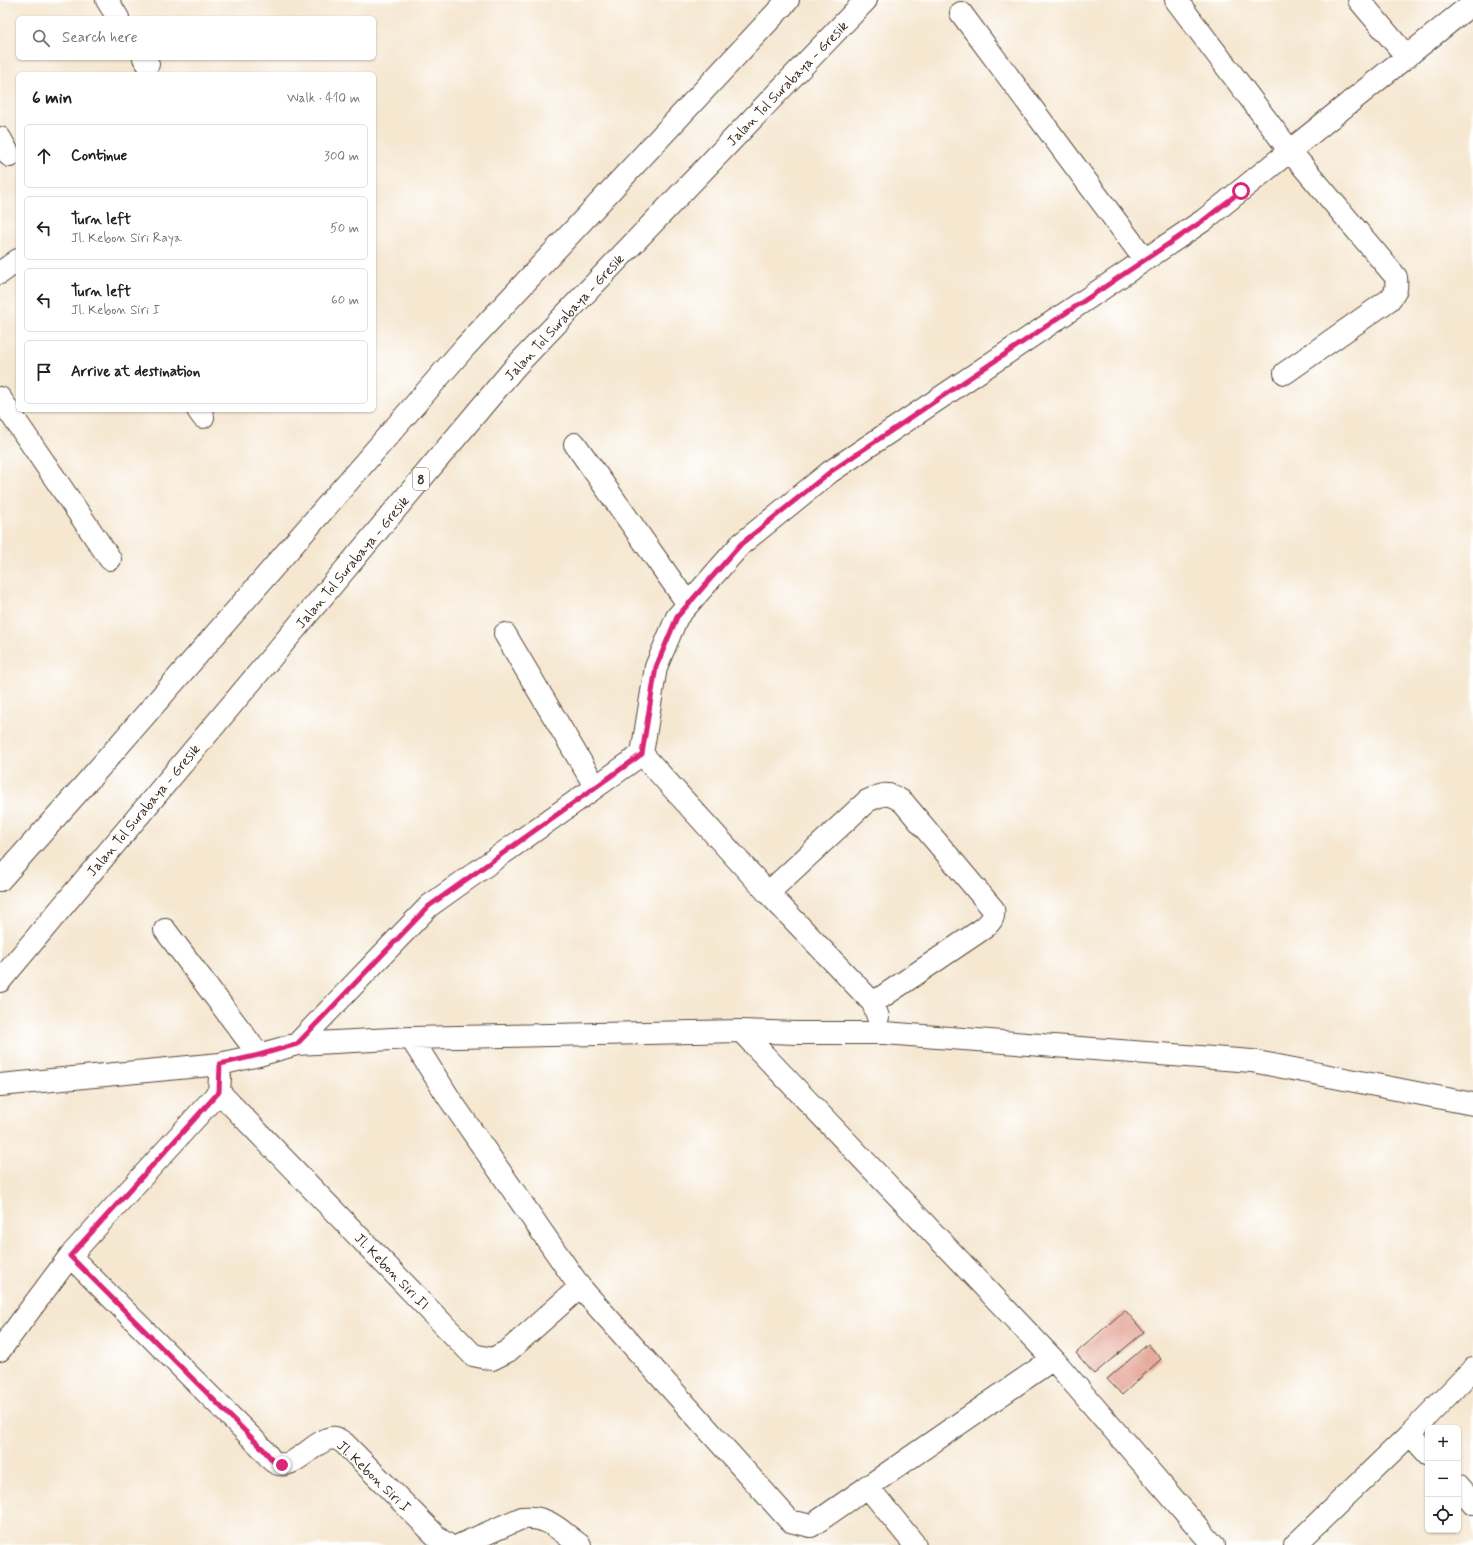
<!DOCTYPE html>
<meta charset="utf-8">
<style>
:root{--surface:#fff;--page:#f6f6f6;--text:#222;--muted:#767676;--line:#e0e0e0}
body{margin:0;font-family:Mynerve,sans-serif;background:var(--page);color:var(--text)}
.controls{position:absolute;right:12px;bottom:12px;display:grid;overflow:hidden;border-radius:6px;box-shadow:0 1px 3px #0004}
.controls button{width:36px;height:36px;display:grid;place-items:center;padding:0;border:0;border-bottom:1px solid var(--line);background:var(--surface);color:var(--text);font:20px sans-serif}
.stop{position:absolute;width:12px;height:12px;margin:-9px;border:3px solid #db2777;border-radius:50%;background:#fff}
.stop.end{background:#db2777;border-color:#fff;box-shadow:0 1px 4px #0008}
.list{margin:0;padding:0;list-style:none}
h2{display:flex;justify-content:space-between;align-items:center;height:52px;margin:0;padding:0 16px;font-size:17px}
h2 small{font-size:13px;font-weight:400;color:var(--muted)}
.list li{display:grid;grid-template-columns:26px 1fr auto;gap:12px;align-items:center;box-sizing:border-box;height:64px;margin:0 8px 8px;padding:0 8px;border:1px solid var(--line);border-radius:6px}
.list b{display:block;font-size:15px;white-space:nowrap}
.list p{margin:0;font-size:13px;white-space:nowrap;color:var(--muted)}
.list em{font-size:13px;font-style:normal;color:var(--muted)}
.icon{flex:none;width:22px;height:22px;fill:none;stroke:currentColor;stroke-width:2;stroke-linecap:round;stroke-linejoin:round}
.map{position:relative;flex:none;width:1473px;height:1545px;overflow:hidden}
.search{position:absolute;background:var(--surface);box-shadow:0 1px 3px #0004;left:16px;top:16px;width:360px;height:44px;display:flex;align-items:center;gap:10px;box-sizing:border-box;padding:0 14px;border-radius:6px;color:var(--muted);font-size:15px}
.panel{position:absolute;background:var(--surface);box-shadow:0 1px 3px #0004;left:16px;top:72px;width:360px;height:340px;border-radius:6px}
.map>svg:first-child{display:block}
</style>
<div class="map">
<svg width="1473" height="1545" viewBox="0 0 1473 1545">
<rect width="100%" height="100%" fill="#fff"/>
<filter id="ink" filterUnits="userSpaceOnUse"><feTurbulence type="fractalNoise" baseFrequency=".025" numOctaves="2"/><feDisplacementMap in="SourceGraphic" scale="8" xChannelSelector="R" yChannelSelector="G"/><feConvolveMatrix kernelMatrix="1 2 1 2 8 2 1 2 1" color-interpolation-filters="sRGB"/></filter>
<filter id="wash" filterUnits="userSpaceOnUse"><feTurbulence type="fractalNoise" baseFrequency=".012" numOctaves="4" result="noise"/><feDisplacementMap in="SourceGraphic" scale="16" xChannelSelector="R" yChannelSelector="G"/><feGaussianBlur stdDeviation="0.9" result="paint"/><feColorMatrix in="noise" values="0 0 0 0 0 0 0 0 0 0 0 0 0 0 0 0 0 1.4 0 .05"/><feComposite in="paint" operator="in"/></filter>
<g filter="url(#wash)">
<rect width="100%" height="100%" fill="#f5e7d0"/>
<g id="blocks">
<path fill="#e6ab9d" d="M 1125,1310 L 1144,1332 L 1094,1374 L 1076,1353 Z
M 1148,1344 L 1161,1359 L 1122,1395 L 1107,1379 Z"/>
</g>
</g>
<g filter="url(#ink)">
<use href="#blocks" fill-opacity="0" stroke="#574639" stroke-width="1"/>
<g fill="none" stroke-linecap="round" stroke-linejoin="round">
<g stroke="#574639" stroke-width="24">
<path id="minor" d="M 107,0 L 118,18
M 1176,0 L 1290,151 L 1396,277 C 1397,289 1397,291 1389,300 L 1285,373
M 1359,0 L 1407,57
M 961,13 L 1145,260
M 144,58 L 148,64
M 0,138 L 10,156
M 0,273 L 18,260
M 0,398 L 110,559
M 198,410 L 203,417
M 575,444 L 688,604
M 505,634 L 595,786
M 642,754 L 768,893 L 873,1003 L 878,1017
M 768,893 L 867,801 C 883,794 887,791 903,802 L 993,909 C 995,918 990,922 984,928 L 873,1003
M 165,930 L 259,1055
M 741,1031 L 1053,1359 L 1213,1545
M 411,1038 L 449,1098 L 580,1287 L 790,1521 L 811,1526 L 1053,1359
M 297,1044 L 429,906 L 642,754 L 656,667 L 677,617 L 741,544 L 830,472 L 1204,220 L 1473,3
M 0,1085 L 220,1064 L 259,1055 L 297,1044 L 411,1038 L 741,1031 L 796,1033 L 884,1033 L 1252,1061 L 1473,1104
M 219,1092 L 473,1355 L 492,1359 L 508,1351 L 580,1287
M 70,1256 L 262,1448 C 266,1452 270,1460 274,1462 C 294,1474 317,1435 336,1438 C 338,1439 342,1442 344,1443 L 439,1539 L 448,1545
M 0,1350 L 70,1256 L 219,1092 L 220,1077
M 1410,1434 L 1428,1454
M 867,1486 L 915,1545
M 1458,1486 L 1473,1503
M 460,1545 L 522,1518 C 548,1515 560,1531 580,1545
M 1295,1545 L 1410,1434 L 1473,1369"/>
</g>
<g stroke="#574639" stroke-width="24">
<path id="highway" d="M 0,880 L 87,782 L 465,347 L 788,0
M 0,981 L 515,367 L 866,0"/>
</g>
<use href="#minor" stroke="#fff" stroke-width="22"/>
<use href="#highway" stroke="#fff" stroke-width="22"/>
</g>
</g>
<g fill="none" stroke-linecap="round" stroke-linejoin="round" filter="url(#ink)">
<path stroke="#db2777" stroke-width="5" d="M 282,1465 L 274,1462 L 262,1448 L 70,1256 L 219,1092 L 220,1064 L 259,1055 L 297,1044 L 429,906 L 642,754 L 656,667 L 677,617 L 741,544 L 830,472 L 1204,220 L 1241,191"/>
</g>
<g text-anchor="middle" stroke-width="3" stroke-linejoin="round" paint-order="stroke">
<rect fill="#fff" stroke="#766a62" stroke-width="1" x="413" y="468" width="16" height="22" rx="3"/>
<g font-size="13" font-weight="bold" fill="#3b2a1e">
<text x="421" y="484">8</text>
</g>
<g font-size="14" fill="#3b2a1e" stroke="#fff">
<text transform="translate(787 83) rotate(-46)" y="5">Jalan Tol Surabaya - Gresik</text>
<text transform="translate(564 317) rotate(-47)" y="5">Jalan Tol Surabaya - Gresik</text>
<text transform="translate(352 562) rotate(-50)" y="5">Jalan Tol Surabaya - Gresik</text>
<text transform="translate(143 810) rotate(-50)" y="5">Jalan Tol Surabaya - Gresik</text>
<text transform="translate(392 1271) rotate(46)" y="5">Jl. Kebon Siri II</text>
<text transform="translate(374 1476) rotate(44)" y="5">Jl. Kebon Siri I</text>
</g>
</g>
</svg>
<div class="controls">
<button>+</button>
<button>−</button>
<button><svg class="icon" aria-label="locate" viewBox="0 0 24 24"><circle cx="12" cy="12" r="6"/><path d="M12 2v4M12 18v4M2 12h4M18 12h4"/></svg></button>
</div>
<div class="stop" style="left:1241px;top:191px"></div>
<div class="stop end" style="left:282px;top:1465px"></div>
<div class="search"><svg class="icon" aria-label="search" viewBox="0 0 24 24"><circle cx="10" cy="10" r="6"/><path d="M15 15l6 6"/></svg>Search here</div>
<section class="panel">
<h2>6 min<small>Walk · 410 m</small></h2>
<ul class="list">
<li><svg class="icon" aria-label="ahead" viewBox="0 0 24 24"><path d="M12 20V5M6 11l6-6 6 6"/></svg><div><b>Continue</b></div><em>300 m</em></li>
<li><svg class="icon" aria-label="left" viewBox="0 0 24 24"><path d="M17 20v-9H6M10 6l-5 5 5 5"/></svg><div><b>Turn left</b><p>Jl. Kebon Siri Raya</p></div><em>50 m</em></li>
<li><svg class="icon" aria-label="left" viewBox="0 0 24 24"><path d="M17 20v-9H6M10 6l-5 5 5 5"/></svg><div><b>Turn left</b><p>Jl. Kebon Siri I</p></div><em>60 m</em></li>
<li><svg class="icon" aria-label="arrive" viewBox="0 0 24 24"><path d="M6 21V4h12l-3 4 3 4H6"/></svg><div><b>Arrive at destination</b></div></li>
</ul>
</section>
</div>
